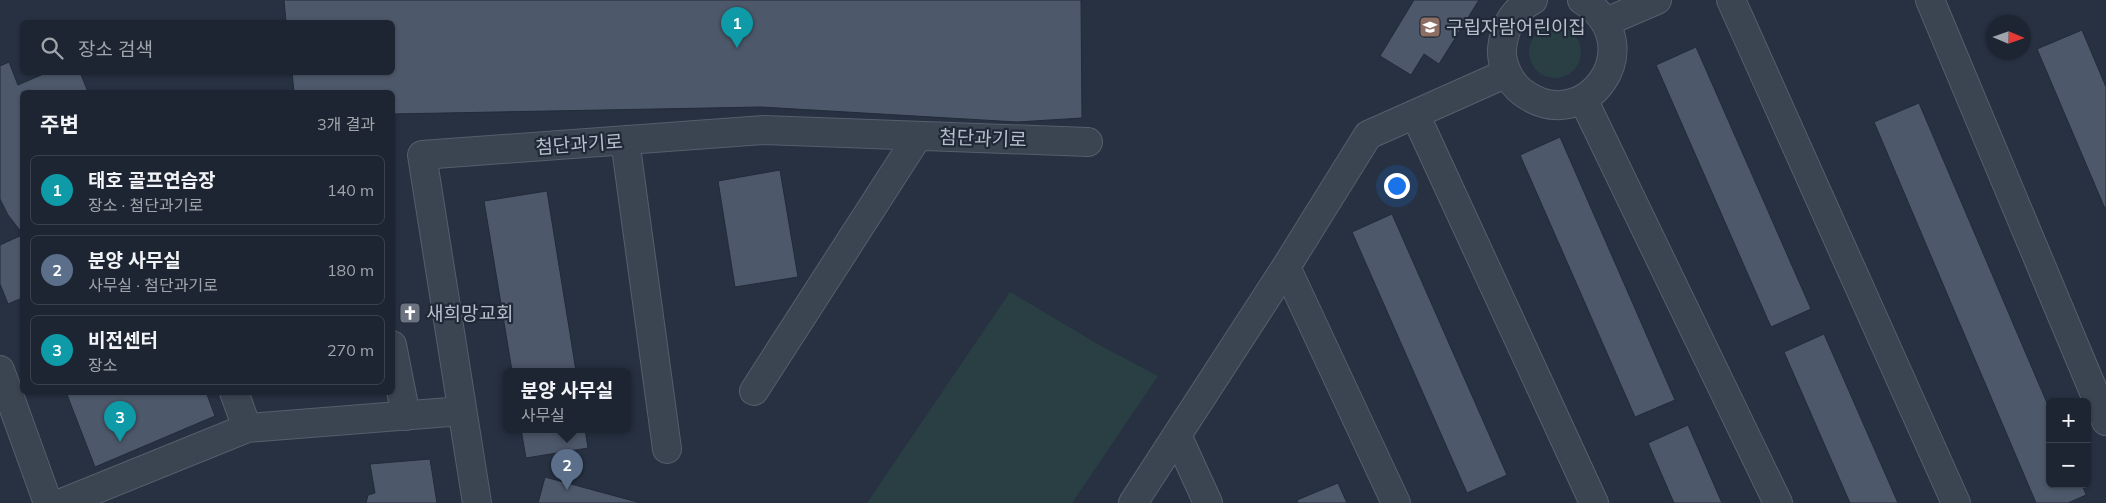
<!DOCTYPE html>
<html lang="ko">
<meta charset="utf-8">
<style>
:root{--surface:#1d2532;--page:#2a313e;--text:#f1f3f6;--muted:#a0a5ac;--line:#3b424d;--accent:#92b6f6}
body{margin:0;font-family:Mulish,"Noto Sans KR",sans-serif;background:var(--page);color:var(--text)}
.controls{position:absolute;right:15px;bottom:15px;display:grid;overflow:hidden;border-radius:8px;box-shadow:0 1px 4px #0004}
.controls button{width:45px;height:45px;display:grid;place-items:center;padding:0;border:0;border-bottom:1px solid var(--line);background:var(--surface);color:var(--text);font:25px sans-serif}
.compass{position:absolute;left:1986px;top:15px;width:45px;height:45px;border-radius:50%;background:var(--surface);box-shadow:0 1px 4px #0004;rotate:92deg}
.you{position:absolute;left:1396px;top:185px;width:18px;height:18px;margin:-12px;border:4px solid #fff;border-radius:50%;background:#1a73e8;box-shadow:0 0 0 8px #1a73e833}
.badge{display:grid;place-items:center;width:32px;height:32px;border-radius:50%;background:var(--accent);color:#fff;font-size:16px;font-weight:700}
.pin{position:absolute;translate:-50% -41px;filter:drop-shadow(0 1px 2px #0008)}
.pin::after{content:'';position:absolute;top:26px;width:18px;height:15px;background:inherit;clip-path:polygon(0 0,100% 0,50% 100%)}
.popup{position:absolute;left:503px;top:368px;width:128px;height:65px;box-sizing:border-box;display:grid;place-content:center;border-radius:8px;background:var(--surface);filter:drop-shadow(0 1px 4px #0005);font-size:16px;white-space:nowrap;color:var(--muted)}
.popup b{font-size:19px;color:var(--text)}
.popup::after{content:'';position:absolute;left:50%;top:100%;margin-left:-10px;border:10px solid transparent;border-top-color:var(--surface)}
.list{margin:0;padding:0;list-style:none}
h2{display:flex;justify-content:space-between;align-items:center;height:65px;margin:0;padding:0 20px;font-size:21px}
h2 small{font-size:16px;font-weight:400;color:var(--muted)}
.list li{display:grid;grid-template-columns:32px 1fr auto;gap:15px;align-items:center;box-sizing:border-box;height:70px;margin:0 10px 10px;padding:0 10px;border:1px solid var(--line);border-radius:8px}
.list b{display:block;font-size:19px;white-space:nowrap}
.list p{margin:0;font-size:16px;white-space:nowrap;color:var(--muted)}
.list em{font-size:16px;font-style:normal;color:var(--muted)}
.icon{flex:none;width:28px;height:28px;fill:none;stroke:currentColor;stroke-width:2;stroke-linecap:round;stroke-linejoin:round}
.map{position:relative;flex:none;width:2106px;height:503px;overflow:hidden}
.search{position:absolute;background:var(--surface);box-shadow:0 1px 4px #0004;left:20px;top:20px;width:375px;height:55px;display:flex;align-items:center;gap:12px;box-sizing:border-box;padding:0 18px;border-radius:8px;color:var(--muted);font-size:19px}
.panel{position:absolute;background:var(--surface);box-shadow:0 1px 4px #0004;left:20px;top:90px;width:375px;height:305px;border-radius:8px}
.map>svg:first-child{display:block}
</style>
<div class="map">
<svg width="2106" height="503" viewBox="0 0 2106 503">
<rect width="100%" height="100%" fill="#273142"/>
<path fill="#293f43" d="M1529 52a26 26 0 1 1 52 0a26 26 0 1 1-52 0Z
M 1010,292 L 1101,346 L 1158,376 L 1072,503 L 867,503 Z"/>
<path fill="#4d586a" stroke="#222b39" d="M 284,0 L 1081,0 L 1082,118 L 1017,122 L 761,107 L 392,114 L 392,92 L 294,92 L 292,72 L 392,72 L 392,22 L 286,22 Z
M 1414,0 L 1479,0 L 1439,64 L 1424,54 L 1411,75 L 1380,56 Z
M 2082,30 L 2106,87 L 2106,211 L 2037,49 Z
M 1696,47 L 1811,309 L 1771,327 L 1656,65 Z
M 9,62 L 18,85 L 48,72 L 80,72 L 88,92 L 22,92 L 22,233 L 8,215 L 0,199 L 0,66 Z
M 1919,103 L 2050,410 L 2050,484 L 2082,484 L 2086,495 L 2068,503 L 2036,503 L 1874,122 Z
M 1560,137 L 1675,400 L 1635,417 L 1520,155 Z
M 780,170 L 798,277 L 735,287 L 718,181 Z
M 547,191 L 576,371 L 512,371 L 484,201 Z
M 1392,214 L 1507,475 L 1467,493 L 1352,232 Z
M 22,235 L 22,298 L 8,304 L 0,284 L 0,245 Z
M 1824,334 L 1898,503 L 1850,503 L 1784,352 Z
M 66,392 L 206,392 L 215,416 L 95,467 Z
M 1688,425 L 1722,503 L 1674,503 L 1648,443 Z
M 521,429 L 585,429 L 588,448 L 526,458 Z
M 430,459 L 437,503 L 366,503 L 368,495 L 375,493 L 370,464 Z
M 545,477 L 641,503 L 538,503 Z
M 1338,483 L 1347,503 L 1298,503 L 1297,500 Z"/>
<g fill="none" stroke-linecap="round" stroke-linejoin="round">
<g stroke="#565f6c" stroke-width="30">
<path id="minor" d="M 1533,0 C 1513,10 1504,27 1502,49 C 1501,64 1510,83 1522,92 C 1586,140 1653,44 1582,0
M 1731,0 L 1956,503
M 1930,0 L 2106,421
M 1606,22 L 1657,0
M 1583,99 L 1778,503
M 1415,114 L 1594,503
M 625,140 L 667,449
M 1286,267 L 1396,503
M 392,345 L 406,416
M 0,370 L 48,503
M 754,391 L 918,136
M 234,392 L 247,428
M 1177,435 L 1208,503
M 62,503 L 247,428 L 462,411
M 477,503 L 422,155 L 764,130 L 1088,142
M 1133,503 L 1286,267 L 1368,135 L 1507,73"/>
</g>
<use href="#minor" stroke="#3b4451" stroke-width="28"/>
</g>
<defs>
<g id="school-square" transform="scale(1.125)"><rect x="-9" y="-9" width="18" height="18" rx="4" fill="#8d6e63" stroke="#202937"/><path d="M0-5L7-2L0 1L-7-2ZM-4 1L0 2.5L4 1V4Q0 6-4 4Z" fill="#fff"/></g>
<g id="church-square" transform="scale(1.125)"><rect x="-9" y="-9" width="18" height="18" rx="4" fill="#6b7280" stroke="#202937"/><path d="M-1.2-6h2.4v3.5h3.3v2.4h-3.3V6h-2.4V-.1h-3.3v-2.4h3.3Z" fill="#fff"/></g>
</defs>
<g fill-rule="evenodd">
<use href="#school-square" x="1430" y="27"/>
<use href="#church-square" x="410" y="313"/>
</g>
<g text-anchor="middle" stroke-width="4.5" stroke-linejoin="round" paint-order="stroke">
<g font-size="19" fill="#b8bfcb" stroke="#202937" text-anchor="start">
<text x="1446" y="34">구립자람어린이집</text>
<text x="426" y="320">새희망교회</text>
</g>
<g font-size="19" fill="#b8bfcb" stroke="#202937">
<text transform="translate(983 138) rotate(2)" y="7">첨단과기로</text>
<text transform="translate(579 144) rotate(-4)" y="7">첨단과기로</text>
</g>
</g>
</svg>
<div class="controls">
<button>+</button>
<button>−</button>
</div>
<svg class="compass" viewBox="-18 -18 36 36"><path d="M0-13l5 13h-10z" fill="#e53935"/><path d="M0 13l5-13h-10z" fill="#a0a5ac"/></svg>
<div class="you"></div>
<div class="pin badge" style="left:737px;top:48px;background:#0f9aa8">1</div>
<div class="pin badge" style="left:567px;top:490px;background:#5c6f8a">2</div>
<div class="popup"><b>분양 사무실</b>사무실</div>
<div class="pin badge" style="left:120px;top:442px;background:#0f9aa8">3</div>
<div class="search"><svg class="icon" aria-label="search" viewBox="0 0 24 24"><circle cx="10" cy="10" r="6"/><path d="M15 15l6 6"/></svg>장소 검색</div>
<section class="panel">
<h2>주변<small>3개 결과</small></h2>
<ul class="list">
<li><span class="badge" style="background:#0f9aa8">1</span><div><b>태호 골프연습장</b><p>장소 · 첨단과기로</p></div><em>140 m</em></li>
<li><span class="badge" style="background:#5c6f8a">2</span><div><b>분양 사무실</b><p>사무실 · 첨단과기로</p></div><em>180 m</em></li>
<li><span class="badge" style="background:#0f9aa8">3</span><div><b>비전센터</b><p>장소</p></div><em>270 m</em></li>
</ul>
</section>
</div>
